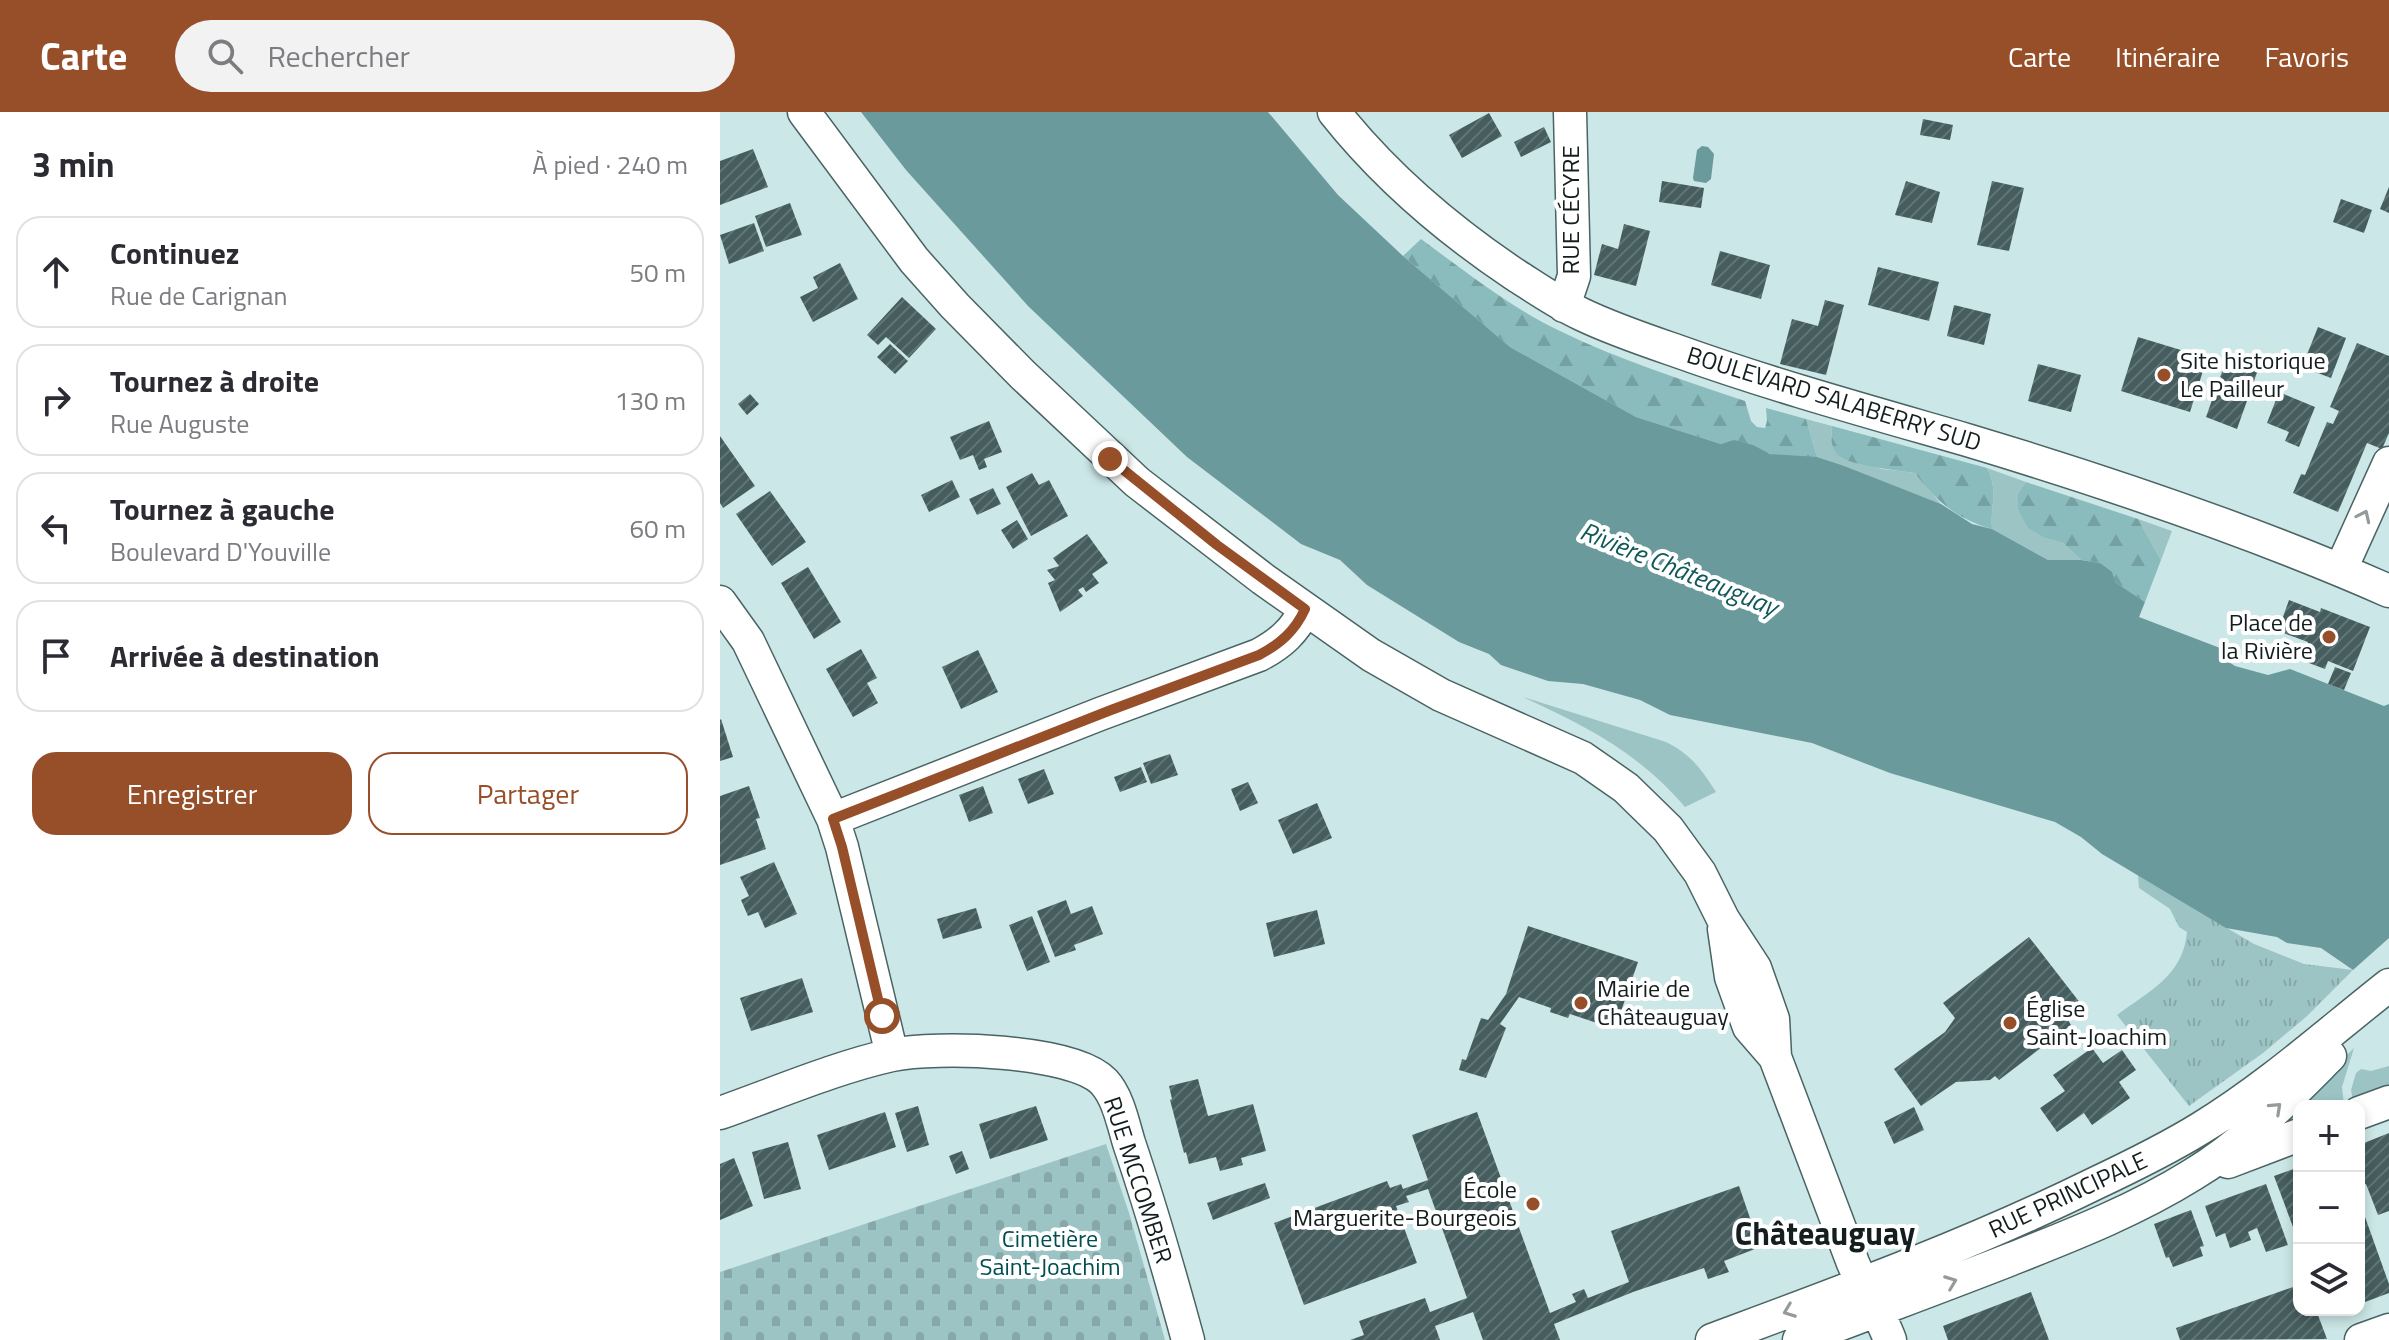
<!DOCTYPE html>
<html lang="fr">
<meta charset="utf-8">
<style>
:root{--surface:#fff;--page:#f2f2f3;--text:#2b2b33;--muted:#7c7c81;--line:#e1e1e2;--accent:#964f29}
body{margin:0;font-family:"Titillium Web",sans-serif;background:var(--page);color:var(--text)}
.controls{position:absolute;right:24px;bottom:24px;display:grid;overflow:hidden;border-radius:16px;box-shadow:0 4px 12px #0003}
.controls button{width:72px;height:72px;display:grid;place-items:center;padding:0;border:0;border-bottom:2px solid var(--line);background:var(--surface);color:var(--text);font:40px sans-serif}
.stop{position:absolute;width:24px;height:24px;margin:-18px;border:6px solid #964f29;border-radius:50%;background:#fff}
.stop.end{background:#964f29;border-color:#fff;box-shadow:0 2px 8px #0008}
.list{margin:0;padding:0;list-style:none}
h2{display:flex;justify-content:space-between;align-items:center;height:104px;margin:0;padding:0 32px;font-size:34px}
h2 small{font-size:26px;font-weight:400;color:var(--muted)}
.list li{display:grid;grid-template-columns:52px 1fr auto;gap:24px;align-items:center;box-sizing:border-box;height:112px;margin:0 16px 16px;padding:0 16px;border:2px solid var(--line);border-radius:24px}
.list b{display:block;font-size:30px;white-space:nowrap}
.list p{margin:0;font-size:26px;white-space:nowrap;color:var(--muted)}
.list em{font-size:26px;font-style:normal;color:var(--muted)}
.actions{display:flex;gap:16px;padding:24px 32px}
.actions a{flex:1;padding:18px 0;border:2px solid var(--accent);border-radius:24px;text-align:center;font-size:28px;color:var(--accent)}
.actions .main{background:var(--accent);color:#fff}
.icon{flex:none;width:44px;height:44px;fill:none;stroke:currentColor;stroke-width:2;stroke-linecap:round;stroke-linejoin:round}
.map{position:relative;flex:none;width:1669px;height:1228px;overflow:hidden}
header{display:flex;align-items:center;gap:48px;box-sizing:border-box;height:112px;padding:0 40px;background:var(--accent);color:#fff}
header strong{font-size:38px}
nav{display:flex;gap:44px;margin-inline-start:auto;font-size:28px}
.search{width:560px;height:72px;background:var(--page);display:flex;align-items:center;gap:20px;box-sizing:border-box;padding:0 28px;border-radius:44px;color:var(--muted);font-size:30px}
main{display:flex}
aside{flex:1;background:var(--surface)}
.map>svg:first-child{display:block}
</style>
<header>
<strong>Carte</strong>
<div class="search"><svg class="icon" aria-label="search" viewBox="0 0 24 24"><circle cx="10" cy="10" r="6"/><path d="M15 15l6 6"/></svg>Rechercher</div>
<nav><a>Carte</a><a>Itinéraire</a><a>Favoris</a></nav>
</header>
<main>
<aside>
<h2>3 min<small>À pied · 240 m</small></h2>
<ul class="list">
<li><svg class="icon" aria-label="ahead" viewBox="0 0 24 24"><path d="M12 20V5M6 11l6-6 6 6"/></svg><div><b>Continuez</b><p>Rue de Carignan</p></div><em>50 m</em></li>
<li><svg class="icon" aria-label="right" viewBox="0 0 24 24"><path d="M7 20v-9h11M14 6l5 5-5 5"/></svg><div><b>Tournez à droite</b><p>Rue Auguste</p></div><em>130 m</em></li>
<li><svg class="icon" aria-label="left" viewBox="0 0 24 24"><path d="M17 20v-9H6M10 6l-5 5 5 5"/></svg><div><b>Tournez à gauche</b><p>Boulevard D'Youville</p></div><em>60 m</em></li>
<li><svg class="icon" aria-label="arrive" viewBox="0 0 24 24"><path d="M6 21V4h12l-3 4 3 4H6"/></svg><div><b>Arrivée à destination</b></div></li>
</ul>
<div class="actions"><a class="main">Enregistrer</a><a>Partager</a></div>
</aside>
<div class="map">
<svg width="1669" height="1228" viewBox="0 0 1669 1228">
<defs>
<pattern id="forest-firs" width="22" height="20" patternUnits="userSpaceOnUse" patternTransform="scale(2)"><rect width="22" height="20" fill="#8abcbd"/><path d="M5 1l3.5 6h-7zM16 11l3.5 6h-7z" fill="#76a1a2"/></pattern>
<pattern id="cemetery-stones" width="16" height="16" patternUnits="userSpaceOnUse" patternTransform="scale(2)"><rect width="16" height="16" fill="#9dc4c4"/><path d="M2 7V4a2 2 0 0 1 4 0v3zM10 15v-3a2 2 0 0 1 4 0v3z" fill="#86a8a8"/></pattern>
<pattern id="park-tufts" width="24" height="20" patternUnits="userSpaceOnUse" patternTransform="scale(2)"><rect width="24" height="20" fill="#9dc4c4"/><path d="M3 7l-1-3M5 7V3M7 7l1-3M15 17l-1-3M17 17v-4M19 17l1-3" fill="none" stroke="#86a8a8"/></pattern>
<pattern id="building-hatch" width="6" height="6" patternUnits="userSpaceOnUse" patternTransform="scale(2)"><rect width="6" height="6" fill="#455d5e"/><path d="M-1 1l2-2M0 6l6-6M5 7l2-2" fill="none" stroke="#627576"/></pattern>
</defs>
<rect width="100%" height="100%" fill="#cce7e7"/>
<path fill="#9dc4c4" d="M 1086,307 L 1112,314 L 1111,326 L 1121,346 L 1162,357 L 1195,361 L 1221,392 L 1097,345 Z
M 1267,356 L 1306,370 L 1298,381 L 1325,426 L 1343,431 L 1361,448 L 1328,448 L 1272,417 C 1270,391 1279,380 1267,356 Z
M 1418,407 L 1452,419 L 1441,448 Z
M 803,585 L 946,630 C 972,643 981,657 996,680 L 965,695 C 919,641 866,614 803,585 Z
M 1634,936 L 1622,975 L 1624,994 L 1579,994 L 1579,1015 L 1557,1013 Z
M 1669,954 L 1669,974 L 1660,983 L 1634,994 L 1631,978 L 1636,961 L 1641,957 L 1651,959 Z"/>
<path fill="url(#forest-firs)" d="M 701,127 C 746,160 790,195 840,219 C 899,248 963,268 1025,289 L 1031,309 L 1037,315 L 1045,316 L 1047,309 L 1046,296 L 1086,307 L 1097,345 C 1082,345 1065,346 1051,342 C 1029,336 1027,325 1001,332 L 916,305 L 790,235 L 683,144 Z
M 1112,314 L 1267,356 C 1279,380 1270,391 1272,417 C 1237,407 1217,390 1195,361 C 1179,359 1129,353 1119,344 C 1110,336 1111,324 1112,314 Z
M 1306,370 L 1418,407 L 1441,448 L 1425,490 L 1395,470 L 1380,451 L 1361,448 L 1343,431 L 1325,426 L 1308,416 L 1298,397 L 1298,381 Z"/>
<path fill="url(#cemetery-stones)" d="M 386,1032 L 409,1101 L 445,1228 L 0,1228 L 0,1160 Z"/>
<path fill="url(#park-tufts)" d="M 1418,763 L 1534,832 L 1584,852 L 1633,858 L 1586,905 L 1543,941 L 1469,994 L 1397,903 C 1429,879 1463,864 1467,820 L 1459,815 L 1450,797 L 1419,776 Z"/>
<path fill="#6a9a9b" d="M 141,0 L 548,0 L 618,83 L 683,144 L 790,235 L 916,305 L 1001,332 L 1014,328 L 1033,333 L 1050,342 L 1097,345 L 1124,354 L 1221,392 L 1252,412 L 1272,417 L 1328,448 L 1361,448 L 1380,451 L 1392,460 L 1395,470 L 1425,490 L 1419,505 L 1500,536 L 1500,544 L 1515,554 L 1548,563 L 1570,557 L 1664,594 L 1669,592 L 1669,854 L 1633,858 L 1601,836 L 1567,831 L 1557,825 L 1506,816 L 1382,742 L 1361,725 L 1335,710 L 1170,661 L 1092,631 L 950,603 L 920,588 L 863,572 L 828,569 L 781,553 L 769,542 L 739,530 L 647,473 L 620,448 L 581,432 L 467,345 L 308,194 L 186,58 Z
M 982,34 L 988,35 L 994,42 L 991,67 L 986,71 L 974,69 L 973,66 L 977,38 Z"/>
<path fill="#cce7e7" d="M 1669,826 L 1669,858 L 1630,861 L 1633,858 Z"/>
<path fill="url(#building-hatch)" d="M 769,1 L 782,24 L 742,46 L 729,23 Z
M 1203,7 L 1233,13 L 1230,28 L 1200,23 Z
M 824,15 L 831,30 L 801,45 L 794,30 Z
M 33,37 L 48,75 L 0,93 L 0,49 Z
M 942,69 L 984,76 L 981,96 L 939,90 Z
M 1186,69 L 1220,80 L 1212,111 L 1175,103 Z
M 1272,69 L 1304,76 L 1289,139 L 1257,133 Z
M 1669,75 L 1669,101 L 1660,97 Z
M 1621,87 L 1652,98 L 1644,121 L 1613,110 Z
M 70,91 L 82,123 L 46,135 L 35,104 Z
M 34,111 L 44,139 L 9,152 L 0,123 Z
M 904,112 L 930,119 L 916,174 L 874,163 L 882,132 L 898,137 Z
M 1000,139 L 1050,153 L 1041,187 L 991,173 Z
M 120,151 L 138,187 L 93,210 L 80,185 L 98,176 L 93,165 Z
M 1158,155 L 1219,170 L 1209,209 L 1148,193 Z
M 182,185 L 216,217 L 189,246 L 166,225 L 158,233 L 147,223 Z
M 1105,188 L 1124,193 L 1106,263 L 1060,252 L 1072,207 L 1098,214 Z
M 1234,193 L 1271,202 L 1264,233 L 1227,224 Z
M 1598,215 L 1626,226 L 1611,266 L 1582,255 Z
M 1418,225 L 1487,246 L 1470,300 L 1401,279 Z
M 1637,231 L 1669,244 L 1669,321 L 1662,337 L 1647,331 L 1618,400 L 1573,381 L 1581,362 L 1585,363 L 1607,310 L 1613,312 L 1619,299 L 1610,295 Z
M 170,232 L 188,249 L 175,262 L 157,245 Z
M 1508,243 L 1539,255 L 1517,317 L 1486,305 Z
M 1318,252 L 1361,263 L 1351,300 L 1308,289 Z
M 1559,280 L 1595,295 L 1579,335 L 1565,329 L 1569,320 L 1547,311 Z
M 30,282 L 39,292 L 27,303 L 18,292 Z
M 269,309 L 282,340 L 264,347 L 267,355 L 259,358 L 253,343 L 240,348 L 230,325 Z
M 0,324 L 35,374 L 3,396 L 0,391 Z
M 312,361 L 319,373 L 329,368 L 348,404 L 311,424 L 286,375 Z
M 232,368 L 240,385 L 209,400 L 201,383 Z
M 273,376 L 281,392 L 257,403 L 249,387 Z
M 50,379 L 86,430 L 52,454 L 16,402 Z
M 297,408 L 308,427 L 293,437 L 281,418 Z
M 367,422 L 388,451 L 372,462 L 379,471 L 366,480 L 363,475 L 358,478 L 363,484 L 340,500 L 328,471 L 335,468 L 327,458 L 339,454 L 333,446 Z
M 88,455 L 121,510 L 94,527 L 61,471 Z
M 1569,488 L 1600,500 L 1601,496 L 1650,515 L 1633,559 L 1608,549 L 1605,557 L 1581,548 L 1588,530 L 1558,519 Z
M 141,537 L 157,566 L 147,571 L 158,591 L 133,605 L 106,557 Z
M 258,538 L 278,580 L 241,597 L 222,555 Z
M 1615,555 L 1631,561 L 1624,578 L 1608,572 Z
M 1,607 L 13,645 L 0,649 L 0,608 Z
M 450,642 L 458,663 L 431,672 L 423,651 Z
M 421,655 L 427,670 L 400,680 L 394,665 Z
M 324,657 L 334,682 L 308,692 L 298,667 Z
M 528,670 L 538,691 L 520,699 L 511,677 Z
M 29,674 L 40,706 L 36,707 L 46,737 L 0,753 L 0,684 Z
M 263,674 L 273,701 L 249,710 L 239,683 Z
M 597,691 L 612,726 L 573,742 L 558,708 Z
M 54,750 L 77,802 L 45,816 L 38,800 L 28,804 L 21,788 L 29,784 L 20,765 Z
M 346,788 L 351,802 L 372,794 L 383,822 L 354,833 L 356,838 L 335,845 L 317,799 Z
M 256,796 L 262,816 L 223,827 L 217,807 Z
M 597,798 L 605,832 L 554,845 L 546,811 Z
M 312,804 L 330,850 L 307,859 L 289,813 Z
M 808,814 L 918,850 L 895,917 L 850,902 L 848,906 L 830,900 L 831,896 L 799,885 L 780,912 L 786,916 L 766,966 L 739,958 L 742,947 L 746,948 L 761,906 L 768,908 L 786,882 Z
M 1309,825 L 1364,896 L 1348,908 L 1351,913 L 1279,968 L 1275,964 L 1270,968 L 1236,970 L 1201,994 L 1174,957 L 1225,920 L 1235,906 L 1223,891 Z
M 82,866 L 93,900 L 31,919 L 20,886 Z
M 1372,936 L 1383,951 L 1402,938 L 1416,958 L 1399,970 L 1410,986 L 1372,1013 L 1364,1001 L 1337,1020 L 1320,996 L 1345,979 L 1333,963 Z
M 478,967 L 488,1004 L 533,992 L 546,1039 L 521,1046 L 523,1053 L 500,1059 L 496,1045 L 469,1052 L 466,1040 L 464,1041 L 450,988 L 452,987 L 449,974 Z
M 198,994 L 209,1033 L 187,1040 L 175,1001 Z
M 316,994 L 328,1028 L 270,1047 L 259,1012 Z
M 1194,995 L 1204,1018 L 1174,1032 L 1164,1010 Z
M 165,1000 L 176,1035 L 109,1058 L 97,1023 Z
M 757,1000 L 830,1201 L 856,1190 L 852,1182 L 864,1177 L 868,1186 L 909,1170 L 891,1119 L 1019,1074 L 1040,1135 L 1004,1149 L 1009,1160 L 988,1167 L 984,1156 L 913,1180 L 834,1212 L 840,1228 L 763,1228 L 753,1200 L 715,1214 L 720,1228 L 630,1228 L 644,1223 L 639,1209 L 705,1186 L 710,1200 L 747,1186 L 708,1077 L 686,1084 L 689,1090 L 676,1094 L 697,1151 L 584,1193 L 554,1111 L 667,1069 L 670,1076 L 681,1072 L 683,1077 L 708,1068 L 692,1023 Z
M 1669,1021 L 1669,1099 L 1658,1103 L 1646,1072 L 1639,1074 L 1639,1033 Z
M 68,1030 L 81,1077 L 44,1087 L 32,1040 Z
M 242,1039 L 249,1057 L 236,1062 L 229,1044 Z
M 14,1046 L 33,1094 L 0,1108 L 0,1052 Z
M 1579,1055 L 1579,1113 L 1573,1115 L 1554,1064 Z
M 545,1071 L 550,1086 L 493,1108 L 487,1091 Z
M 1546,1072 L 1568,1133 L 1546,1140 L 1537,1116 L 1528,1120 L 1531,1128 L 1510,1136 L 1505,1121 L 1496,1125 L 1485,1094 Z
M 1471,1098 L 1484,1134 L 1480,1135 L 1483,1144 L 1453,1155 L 1449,1145 L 1446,1146 L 1434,1112 Z
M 1645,1105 L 1669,1172 L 1669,1181 L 1645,1190 L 1643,1182 L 1639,1184 L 1639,1107 Z
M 1579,1173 L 1579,1198 L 1596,1198 L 1607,1227 L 1460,1228 L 1456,1216 Z
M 1311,1180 L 1329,1228 L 1228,1228 L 1223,1214 Z"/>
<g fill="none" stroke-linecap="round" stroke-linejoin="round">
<g stroke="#4a6363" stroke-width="35">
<path id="minor" d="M 84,0 L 194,148 L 235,194 L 303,263 L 417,370 L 543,467 L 651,543 L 721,583 L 863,646 L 906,676 L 948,717 L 980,761 L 1003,807 L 1035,856 L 1053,907 L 1055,945 L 1133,1151 C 1144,1177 1160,1201 1170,1228
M 614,0 C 664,63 727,117 794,162 C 816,176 837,191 861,202 C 892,217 925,228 957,239 C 1052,273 1150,300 1247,328 C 1390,371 1533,419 1669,479
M 844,194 L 854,164 L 850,0
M 1621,457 L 1669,351
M 0,490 L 28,529 L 113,707 L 122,735 L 172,943
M 113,707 L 380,602 L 539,543 C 560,532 575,519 585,497
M 1004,817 L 1011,865 L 1029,915 L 1055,945
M 0,1001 C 54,982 117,955 172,943 C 215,934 353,937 384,970 C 398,985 403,1011 409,1031 C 431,1096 450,1162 468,1228
M 1639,1001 L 1669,990
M 1508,1050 L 1579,1023
M 992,1228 C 1121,1180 1250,1133 1374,1072 C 1410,1055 1447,1037 1481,1016 C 1548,975 1607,922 1669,873
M 1079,1228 C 1149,1201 1220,1175 1289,1148 C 1352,1123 1414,1099 1472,1063 C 1524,1032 1567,987 1610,944
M 1641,1228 L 1669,1218"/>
</g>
<use href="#minor" stroke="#fff" stroke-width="32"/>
</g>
<defs><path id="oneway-chevron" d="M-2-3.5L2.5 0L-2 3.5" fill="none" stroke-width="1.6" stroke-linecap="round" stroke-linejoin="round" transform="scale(2)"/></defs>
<g stroke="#959a9a">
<use href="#oneway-chevron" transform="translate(1644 404) rotate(-65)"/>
<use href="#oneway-chevron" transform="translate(1556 996) rotate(-43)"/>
<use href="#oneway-chevron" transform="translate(1231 1170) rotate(-21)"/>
<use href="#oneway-chevron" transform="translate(1069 1199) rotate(159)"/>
</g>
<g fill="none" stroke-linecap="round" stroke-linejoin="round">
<path stroke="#964f29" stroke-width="10" d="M 162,904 L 122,735 L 113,707 L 391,598 L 539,543 C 560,532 575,519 585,497 L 497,433 L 390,347"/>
</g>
<g fill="#964f29" stroke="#fff" stroke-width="3">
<circle cx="1444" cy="263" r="8"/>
<circle cx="1609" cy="525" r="8"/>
<circle cx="861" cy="891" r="8"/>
<circle cx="1290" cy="911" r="8"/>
<circle cx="813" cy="1092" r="8"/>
</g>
<g text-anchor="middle" stroke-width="8" stroke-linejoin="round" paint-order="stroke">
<g font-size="24" fill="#141e1e" stroke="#fff">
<text transform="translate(851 98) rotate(-90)" y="8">RUE CÉCYRE</text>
<text transform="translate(1114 287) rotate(17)" y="8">BOULEVARD SALABERRY SUD</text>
<text transform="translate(418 1068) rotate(72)" y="8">RUE MCCOMBER</text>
<text transform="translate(1348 1083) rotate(-25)" y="8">RUE PRINCIPALE</text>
</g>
<g font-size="24" fill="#141e1e" stroke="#fff" text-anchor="start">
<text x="1460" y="257">Site historique<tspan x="1460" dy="28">Le Pailleur</tspan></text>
<text x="1593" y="519" text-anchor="end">Place de<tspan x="1593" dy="28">la Rivière</tspan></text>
<text x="877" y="885">Mairie de<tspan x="877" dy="28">Châteauguay</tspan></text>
<text x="1306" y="905">Église<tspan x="1306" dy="28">Saint-Joachim</tspan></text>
<text x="797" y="1086" text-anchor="end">École<tspan x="797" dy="28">Marguerite-Bourgeois</tspan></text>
</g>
<g font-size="24" fill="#004e4f" stroke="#fff">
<text x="330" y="1135">Cimetière<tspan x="330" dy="28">Saint-Joachim</tspan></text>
</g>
<g font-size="26" font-style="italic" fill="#12595a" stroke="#fff">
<text transform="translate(959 457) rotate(22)" y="9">Rivière Châteauguay</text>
</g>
<g font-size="32" font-weight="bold" fill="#141e1e" stroke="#fff">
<text x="1105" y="1133">Châteauguay</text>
</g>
</g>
</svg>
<div class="controls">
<button>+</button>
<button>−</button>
<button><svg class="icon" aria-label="layers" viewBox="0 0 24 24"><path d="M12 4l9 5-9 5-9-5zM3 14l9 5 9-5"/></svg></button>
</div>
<div class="stop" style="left:162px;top:904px"></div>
<div class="stop end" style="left:390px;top:347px"></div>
</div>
</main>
